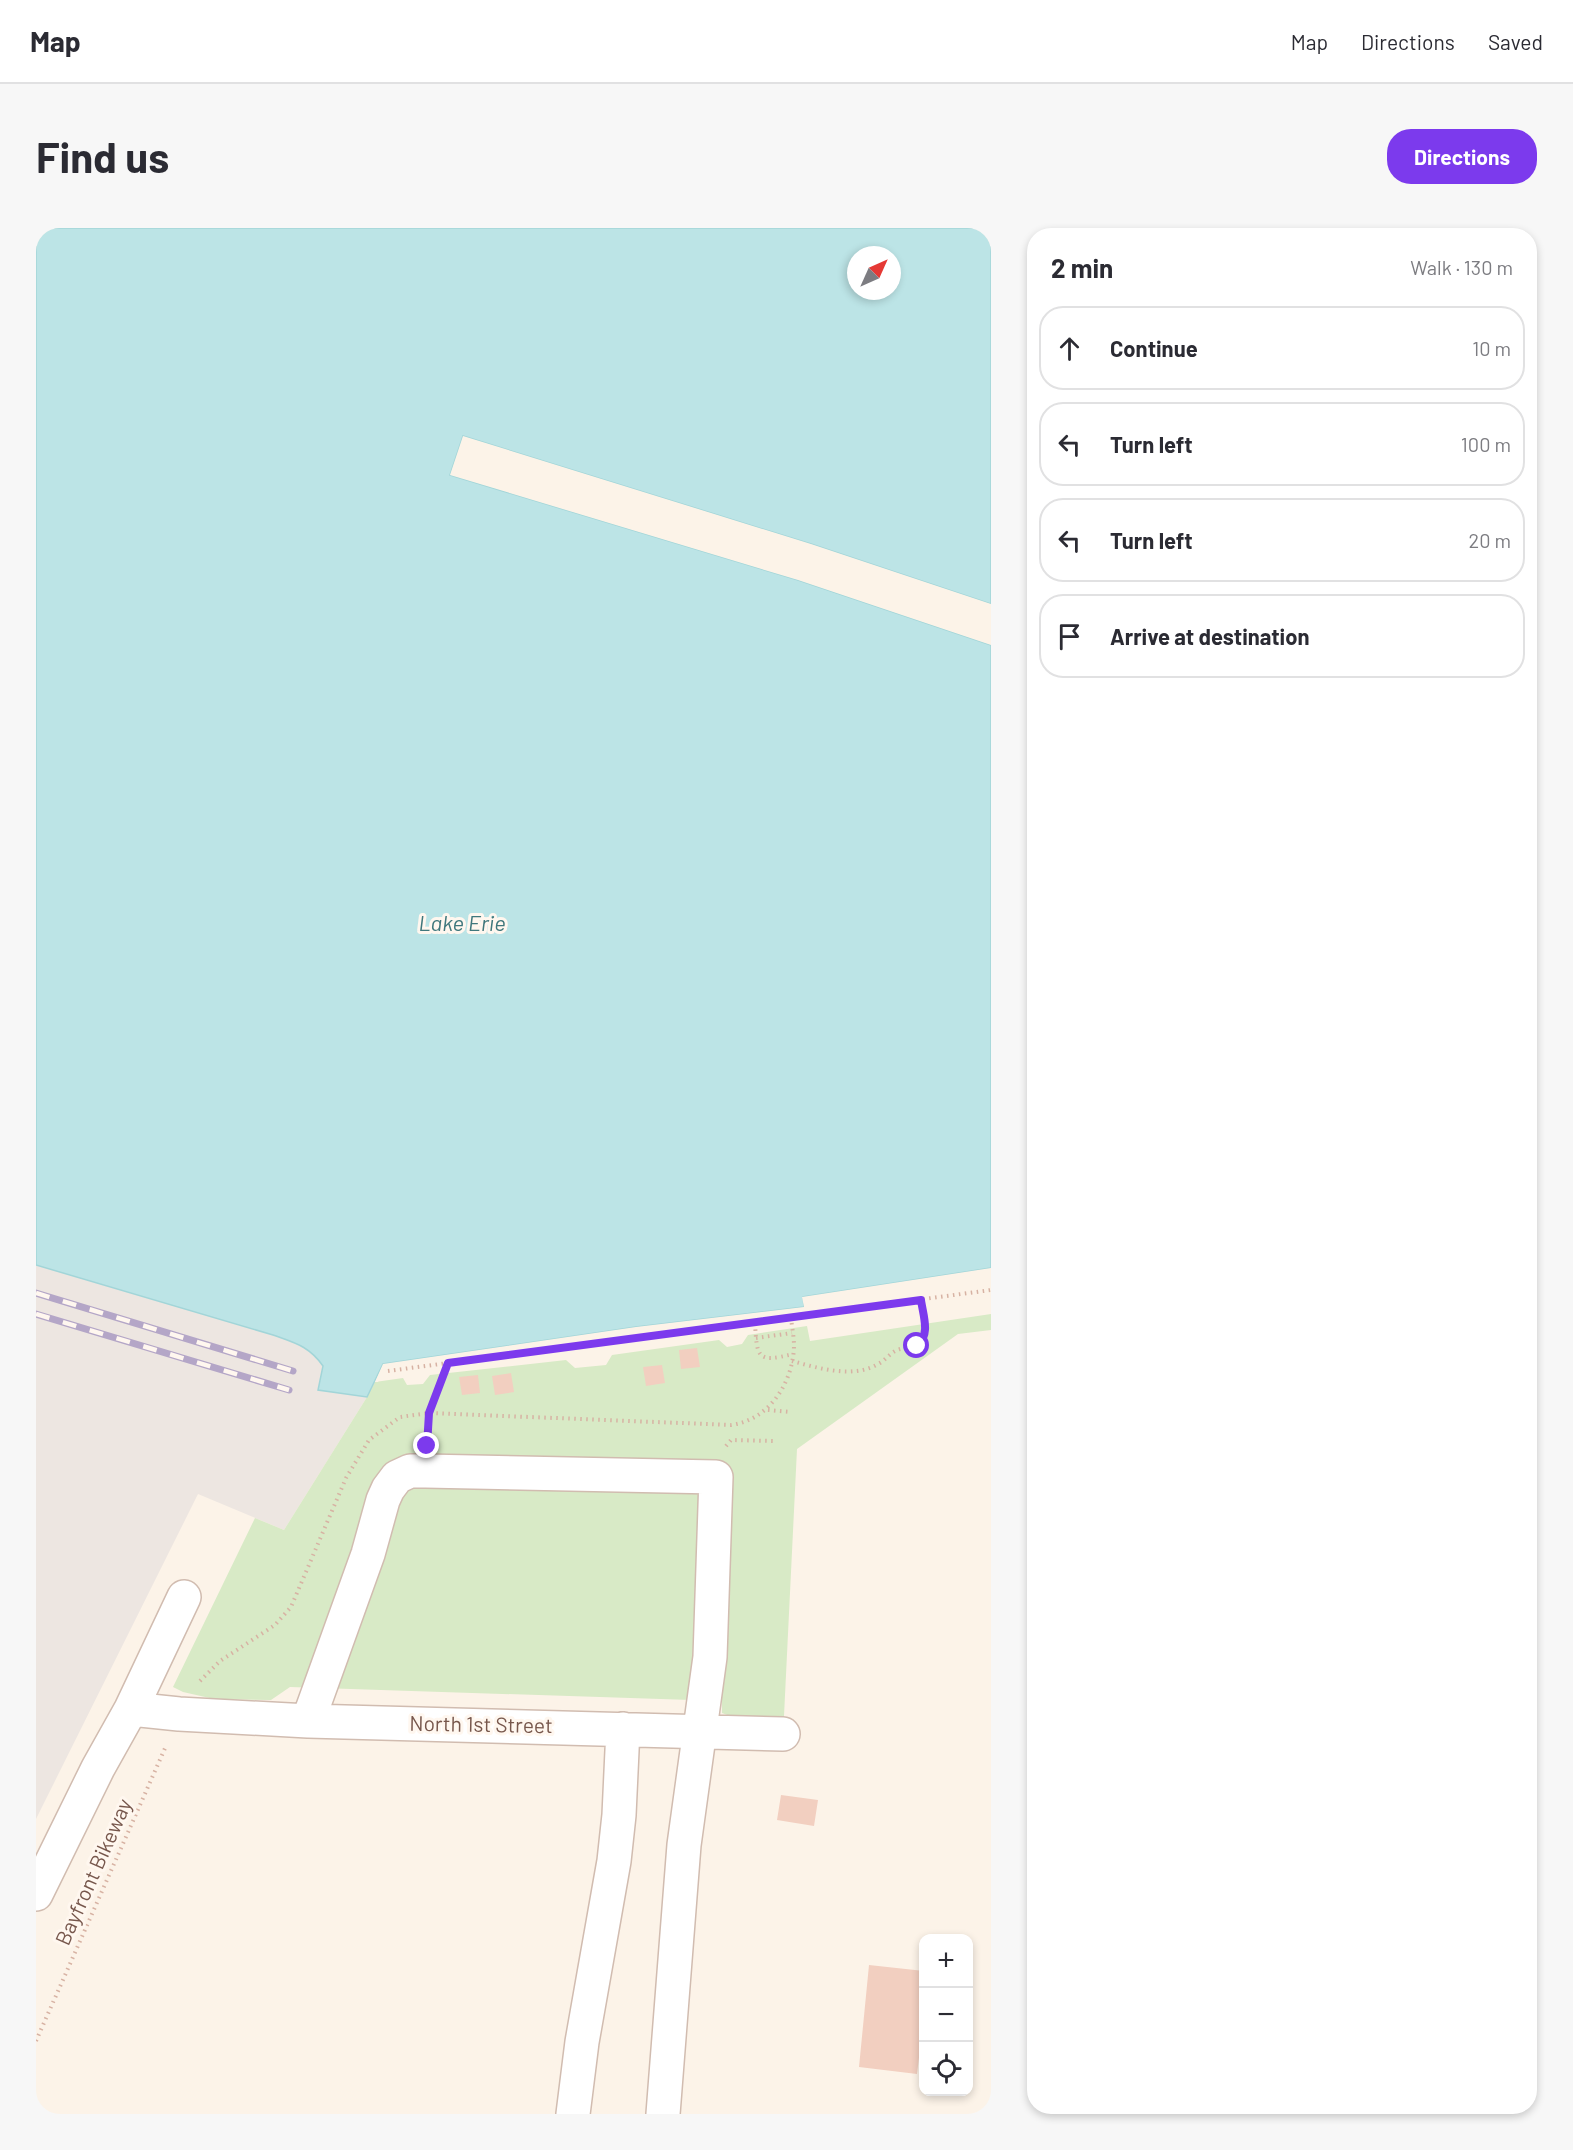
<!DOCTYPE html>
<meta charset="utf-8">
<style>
:root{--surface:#fff;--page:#f7f7f7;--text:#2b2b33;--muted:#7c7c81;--line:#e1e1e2;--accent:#7c3aed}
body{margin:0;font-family:Barlow,sans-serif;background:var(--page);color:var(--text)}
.controls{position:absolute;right:18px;bottom:18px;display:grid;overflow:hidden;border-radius:12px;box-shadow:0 3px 9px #0003}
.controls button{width:54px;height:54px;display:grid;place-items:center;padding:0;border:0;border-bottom:2px solid var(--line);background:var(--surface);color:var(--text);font:30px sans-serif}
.compass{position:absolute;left:811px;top:18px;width:54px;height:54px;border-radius:50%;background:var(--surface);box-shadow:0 3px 9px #0003;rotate:45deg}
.stop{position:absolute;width:18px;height:18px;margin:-14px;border:4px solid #7c3aed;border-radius:50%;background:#fff}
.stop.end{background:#7c3aed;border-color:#fff;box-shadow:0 2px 6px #0008}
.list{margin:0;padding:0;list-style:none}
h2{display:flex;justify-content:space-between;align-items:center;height:78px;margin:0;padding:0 24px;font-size:26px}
h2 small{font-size:20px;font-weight:400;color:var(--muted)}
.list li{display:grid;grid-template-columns:39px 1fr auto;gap:18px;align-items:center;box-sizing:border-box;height:84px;margin:0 12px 12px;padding:0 12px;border:2px solid var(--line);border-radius:24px}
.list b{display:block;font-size:22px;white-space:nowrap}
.list em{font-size:20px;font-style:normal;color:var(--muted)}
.icon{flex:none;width:33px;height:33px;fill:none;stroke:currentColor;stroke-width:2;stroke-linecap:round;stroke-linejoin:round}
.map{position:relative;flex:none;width:955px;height:1886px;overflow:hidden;border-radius:24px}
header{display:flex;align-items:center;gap:36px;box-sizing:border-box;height:84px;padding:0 30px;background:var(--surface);border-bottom:2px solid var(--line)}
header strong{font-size:28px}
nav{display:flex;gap:33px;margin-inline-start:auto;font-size:21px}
.intro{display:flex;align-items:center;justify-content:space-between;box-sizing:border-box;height:144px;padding:0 36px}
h1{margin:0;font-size:42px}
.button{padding:15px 27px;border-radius:24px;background:var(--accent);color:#fff;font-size:21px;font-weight:700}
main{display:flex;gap:36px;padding:0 36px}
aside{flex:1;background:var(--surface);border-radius:24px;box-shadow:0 3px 9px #0003}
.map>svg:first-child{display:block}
</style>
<header>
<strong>Map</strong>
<nav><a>Map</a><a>Directions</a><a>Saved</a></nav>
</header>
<div class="intro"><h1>Find us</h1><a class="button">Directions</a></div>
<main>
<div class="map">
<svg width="955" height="1886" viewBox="0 0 955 1886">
<rect width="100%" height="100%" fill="#fcf3e8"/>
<path fill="#ede6e1" d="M 0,1037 L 237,1107 L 268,1118 L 278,1126 L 287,1138 L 283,1162 L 331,1169 L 248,1302 L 162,1266 L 0,1591 Z"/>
<path fill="#d8eac6" d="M 955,1086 L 955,1102 L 922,1106 L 761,1221 L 748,1488 L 694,1488 L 686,1485 L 686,1473 L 254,1459 L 235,1472 L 178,1471 L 147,1464 L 137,1459 L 219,1290 L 248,1302 L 331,1169 L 339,1154 L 367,1150 L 371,1157 L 387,1156 L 394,1147 L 530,1132 L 539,1140 L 570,1137 L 576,1127 L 683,1112 L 691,1119 L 706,1116 L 712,1107 L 771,1098 L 774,1113 Z"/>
<path fill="#bce4e6" stroke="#a2d5d8" stroke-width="1.5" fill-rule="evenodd" d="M 0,0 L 955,0 L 955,376 L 775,316 L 427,208 L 414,247 L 762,352 L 955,417 L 955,1040 L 767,1069 L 768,1079 L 600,1099 L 347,1136 L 331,1169 L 282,1162 L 287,1138 C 273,1118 259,1115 237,1107 L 0,1037 ZM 820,27 L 856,27 L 856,63 L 820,63 Z"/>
<path fill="#fcf3e8" d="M 427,208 L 775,316 L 955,376 L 955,379 L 774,319 L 429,212 L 417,245 L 763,350 L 955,414 L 955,417 L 762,352 L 414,247 Z
M 955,1040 L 955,1043 L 770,1072 L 771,1079 L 769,1082 L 601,1102 L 349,1138 L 342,1154 L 339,1154 L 347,1136 L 600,1099 L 768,1079 L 766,1069 Z"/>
<path fill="#f2cfc0" d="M 661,1120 L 664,1139 L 645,1141 L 643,1122 Z
M 626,1137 L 629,1155 L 610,1158 L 607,1139 Z
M 475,1145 L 478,1164 L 459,1167 L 456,1148 Z
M 442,1147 L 444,1165 L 426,1167 L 423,1149 Z
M 745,1567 L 782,1572 L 778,1598 L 741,1592 Z
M 833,1737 L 888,1743 L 888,1789 L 881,1846 L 823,1839 Z"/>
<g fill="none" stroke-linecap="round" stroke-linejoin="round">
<g stroke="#d1bcb0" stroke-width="36">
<path id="minor" d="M 95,1481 L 148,1369
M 272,1493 L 332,1326 L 347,1272 L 352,1261 L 361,1249 L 374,1243 L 389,1243 L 680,1249 L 674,1429 L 648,1617 L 627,1886
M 0,1666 L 62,1540 L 95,1481 L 143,1486 L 272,1493 L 747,1506
M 537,1886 L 546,1814 L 578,1633 L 583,1587 L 587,1501"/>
</g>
<path stroke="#d7b2a3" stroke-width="4" stroke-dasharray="1.5 4.5" stroke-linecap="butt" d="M 719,1095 C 721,1130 721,1135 757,1126
M 720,1110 L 756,1105
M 756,1133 C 782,1140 817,1151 842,1136 C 849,1133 854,1125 861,1122 C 871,1118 884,1121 888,1109 C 892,1098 886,1083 885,1072
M 352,1143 L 955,1062
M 732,1182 L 755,1184
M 392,1211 L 393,1185 L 412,1136
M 690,1218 L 695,1212 L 740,1213
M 164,1453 L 184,1433 L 239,1397 L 255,1379 L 310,1250 L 333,1212 L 364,1189 L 393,1185 L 695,1197 C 733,1192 757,1155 758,1118 C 758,1109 756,1099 755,1090
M 0,1813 L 130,1518"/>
<use href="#minor" stroke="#fff" stroke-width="33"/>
<g stroke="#b4a6c7" stroke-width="7">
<path id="rail" d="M 0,1065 L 257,1143
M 0,1086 L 253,1162"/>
</g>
<use href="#rail" stroke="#fff7ef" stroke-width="4.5" stroke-dasharray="14" stroke-linecap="butt"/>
</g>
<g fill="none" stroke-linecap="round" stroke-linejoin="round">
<path stroke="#7c3aed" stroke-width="8" d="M 391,1218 L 393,1185 L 412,1135 L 885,1072 C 887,1087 895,1107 881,1118"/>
</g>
<g text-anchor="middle" stroke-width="6" stroke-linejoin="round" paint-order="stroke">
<g font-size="21" fill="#77574c" stroke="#fff7ef">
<text transform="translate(445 1497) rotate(1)" y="7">North 1st Street</text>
<text transform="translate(58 1644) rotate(-66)" y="7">Bayfront Bikeway</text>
</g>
<g font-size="22" font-style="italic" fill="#3f777c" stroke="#fff7ef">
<text x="426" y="703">Lake Erie</text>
</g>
</g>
</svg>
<div class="controls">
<button>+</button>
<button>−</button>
<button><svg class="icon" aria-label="locate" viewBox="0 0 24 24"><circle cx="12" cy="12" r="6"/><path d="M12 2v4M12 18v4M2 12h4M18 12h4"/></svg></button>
</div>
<svg class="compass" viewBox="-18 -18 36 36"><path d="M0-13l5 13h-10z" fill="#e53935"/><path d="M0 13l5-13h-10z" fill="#7c7c81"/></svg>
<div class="stop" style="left:881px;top:1118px"></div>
<div class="stop end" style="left:391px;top:1218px"></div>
</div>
<aside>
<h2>2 min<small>Walk · 130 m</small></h2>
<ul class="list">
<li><svg class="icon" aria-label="ahead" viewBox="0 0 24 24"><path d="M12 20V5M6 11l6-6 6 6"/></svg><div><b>Continue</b></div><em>10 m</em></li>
<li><svg class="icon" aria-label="left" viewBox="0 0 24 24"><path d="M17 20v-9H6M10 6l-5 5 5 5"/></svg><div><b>Turn left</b></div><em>100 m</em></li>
<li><svg class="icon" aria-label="left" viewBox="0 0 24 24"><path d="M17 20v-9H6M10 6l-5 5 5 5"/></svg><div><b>Turn left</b></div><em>20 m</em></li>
<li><svg class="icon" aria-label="arrive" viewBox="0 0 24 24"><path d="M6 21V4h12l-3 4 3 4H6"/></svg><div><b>Arrive at destination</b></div></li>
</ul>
</aside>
</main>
